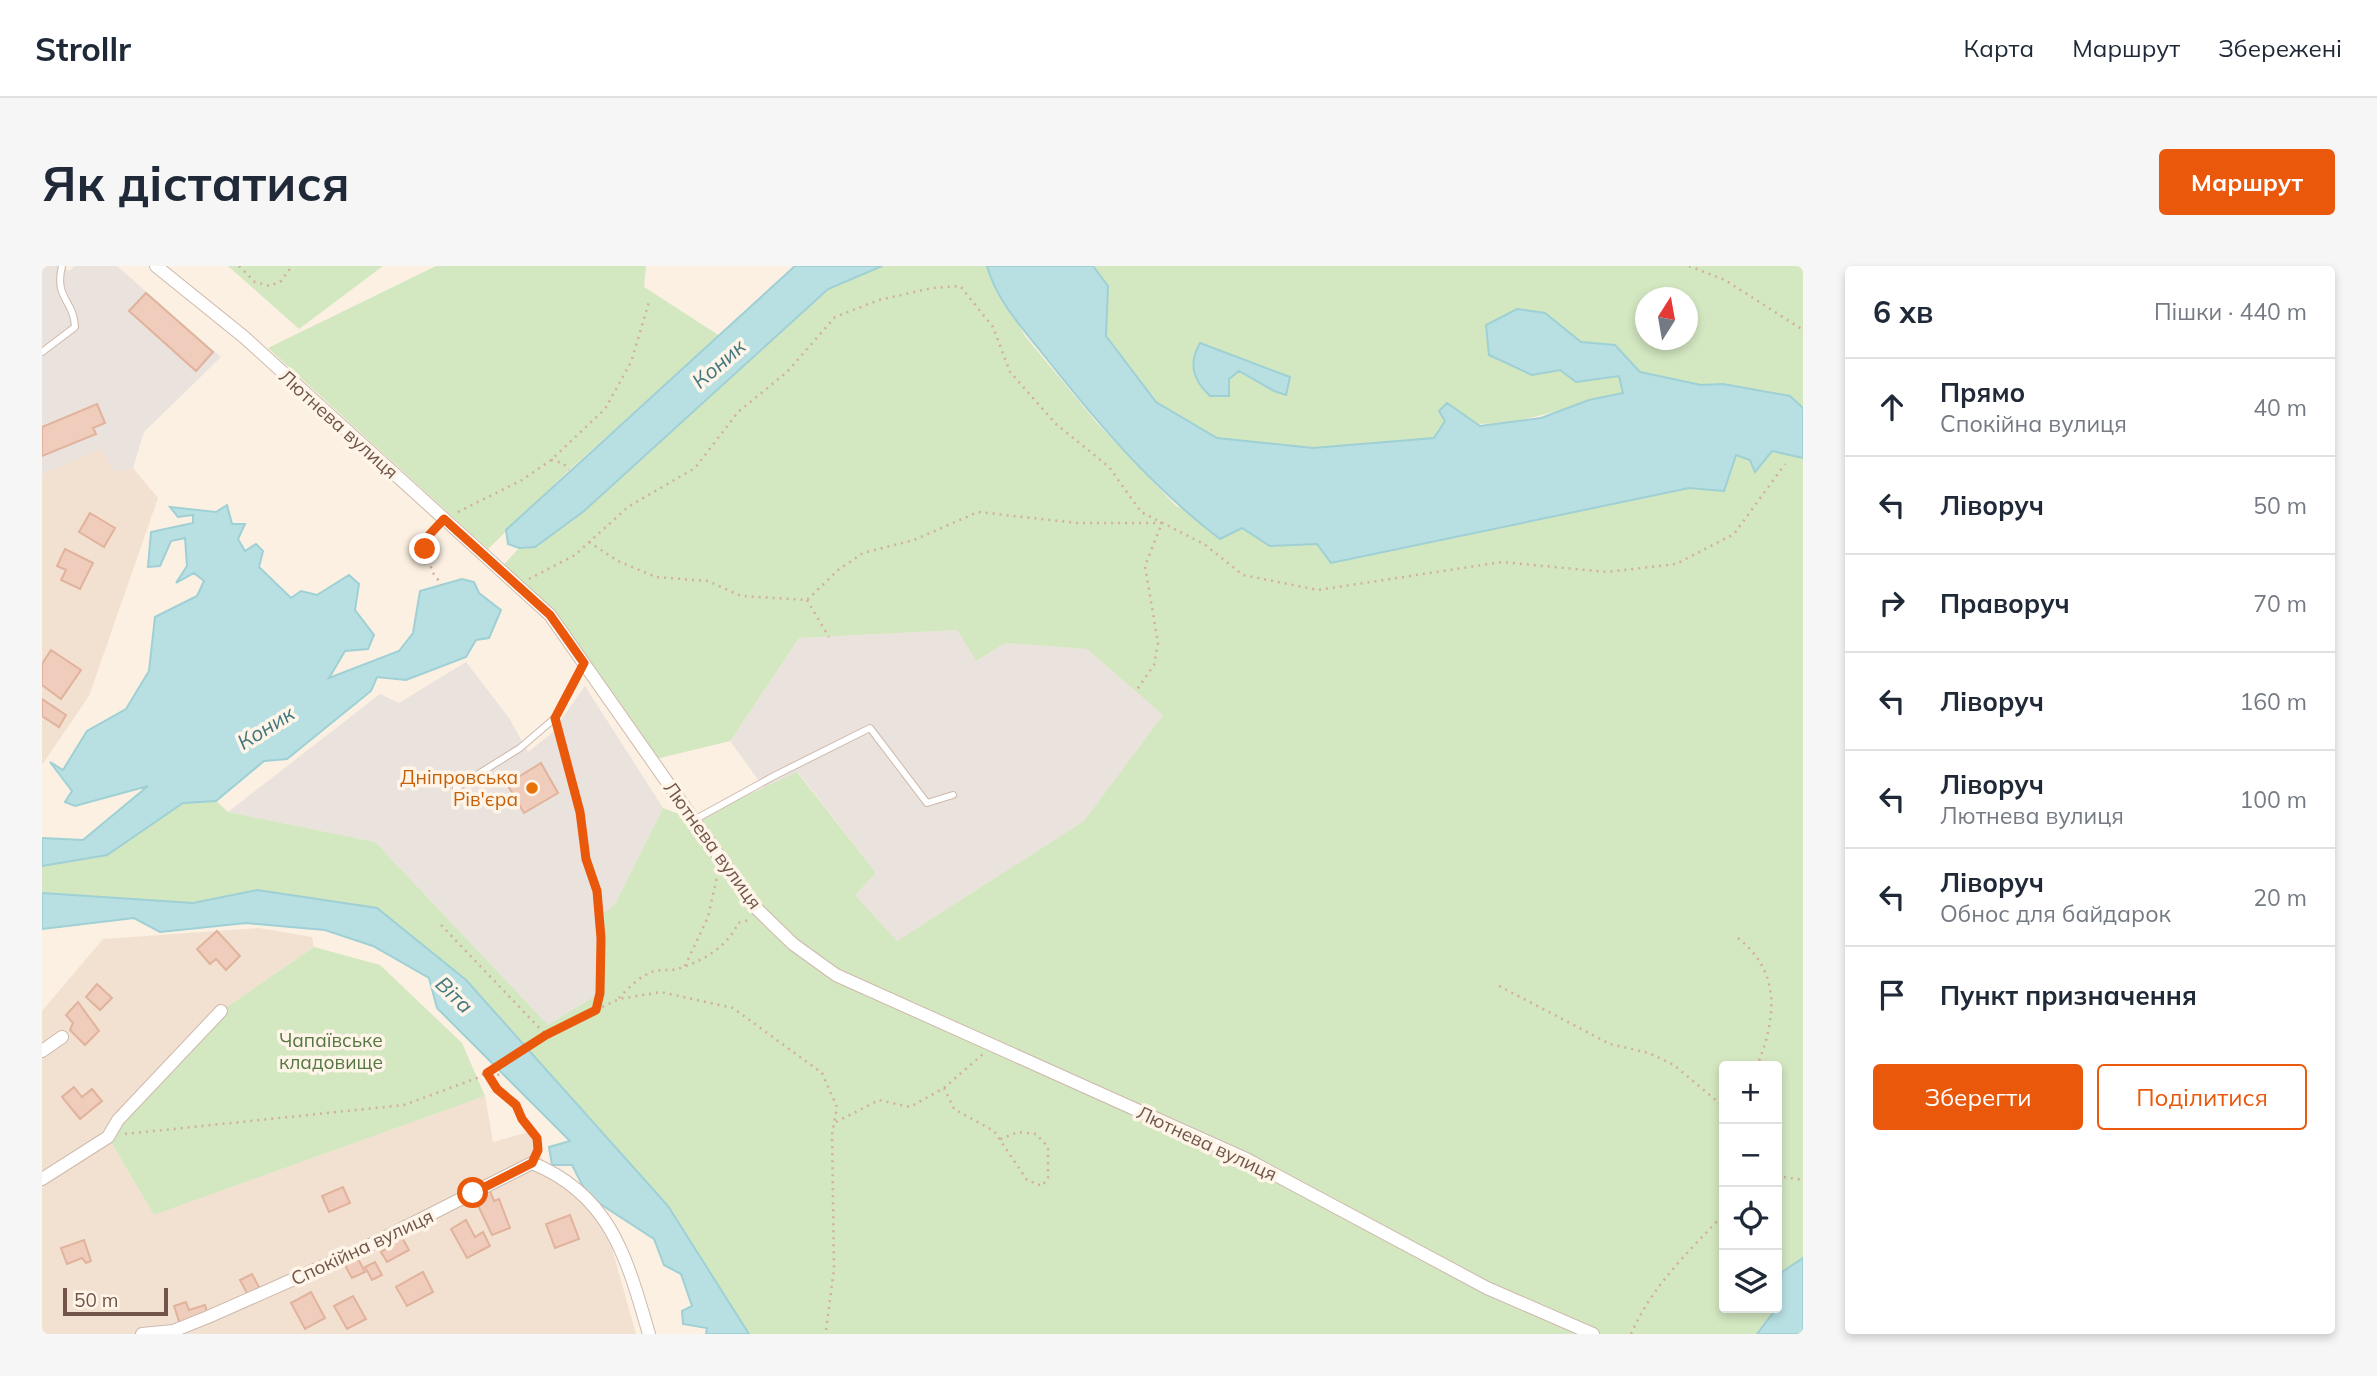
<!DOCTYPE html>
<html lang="uk">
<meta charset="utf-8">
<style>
:root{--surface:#fff;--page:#f6f6f7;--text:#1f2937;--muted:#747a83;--line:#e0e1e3;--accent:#ea580c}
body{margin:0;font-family:Mulish,sans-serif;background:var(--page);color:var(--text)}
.controls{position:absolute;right:21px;bottom:21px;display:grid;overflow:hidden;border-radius:7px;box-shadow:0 4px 10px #0003}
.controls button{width:63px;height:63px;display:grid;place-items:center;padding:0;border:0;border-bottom:2px solid var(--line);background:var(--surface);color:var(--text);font:35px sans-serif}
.compass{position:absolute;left:1593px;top:21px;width:63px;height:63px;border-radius:50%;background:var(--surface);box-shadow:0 4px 10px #0003;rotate:11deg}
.scale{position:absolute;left:21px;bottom:18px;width:105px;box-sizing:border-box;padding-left:7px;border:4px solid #71554a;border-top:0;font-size:19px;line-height:24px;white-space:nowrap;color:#71554a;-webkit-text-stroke:5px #fef4e8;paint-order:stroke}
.stop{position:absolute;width:21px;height:21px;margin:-16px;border:5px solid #ea580c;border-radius:50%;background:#fff}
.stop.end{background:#ea580c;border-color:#fff;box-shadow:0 2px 7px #0008}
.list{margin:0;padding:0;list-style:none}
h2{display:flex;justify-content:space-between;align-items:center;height:91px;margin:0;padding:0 28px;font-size:30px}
h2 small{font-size:23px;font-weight:400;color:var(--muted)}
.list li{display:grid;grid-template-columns:46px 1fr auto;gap:21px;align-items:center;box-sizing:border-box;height:98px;padding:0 28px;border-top:2px solid var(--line)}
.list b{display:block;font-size:26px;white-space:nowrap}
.list p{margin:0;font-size:23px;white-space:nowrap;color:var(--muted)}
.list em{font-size:23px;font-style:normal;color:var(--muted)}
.actions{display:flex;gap:14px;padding:21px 28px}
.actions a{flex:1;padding:16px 0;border:2px solid var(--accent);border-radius:7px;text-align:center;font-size:24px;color:var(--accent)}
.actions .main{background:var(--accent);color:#fff}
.icon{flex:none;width:38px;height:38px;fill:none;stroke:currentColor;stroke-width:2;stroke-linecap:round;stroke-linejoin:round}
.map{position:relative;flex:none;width:1761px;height:1068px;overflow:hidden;border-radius:7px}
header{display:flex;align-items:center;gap:42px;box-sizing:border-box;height:98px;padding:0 35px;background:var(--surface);border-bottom:2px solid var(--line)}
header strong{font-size:33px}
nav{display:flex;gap:38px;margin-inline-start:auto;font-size:24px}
.intro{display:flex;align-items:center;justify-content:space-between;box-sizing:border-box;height:168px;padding:0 42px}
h1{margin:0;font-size:49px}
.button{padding:18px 32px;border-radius:7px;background:var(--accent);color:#fff;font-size:24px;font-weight:700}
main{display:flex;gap:42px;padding:0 42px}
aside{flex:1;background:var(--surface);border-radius:7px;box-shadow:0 4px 10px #0003}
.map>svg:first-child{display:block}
</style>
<header>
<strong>Strollr</strong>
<nav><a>Карта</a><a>Маршрут</a><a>Збережені</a></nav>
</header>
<div class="intro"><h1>Як дістатися</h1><a class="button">Маршрут</a></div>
<main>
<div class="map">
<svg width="1761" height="1068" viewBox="0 0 1761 1068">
<rect width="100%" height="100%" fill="#fbf0e2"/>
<path fill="#f2e1d1" d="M 59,183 L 73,205 L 91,202 L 116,232 L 47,430 L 0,499 L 0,208 Z
M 217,662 L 270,671 L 272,681 L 179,745 L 66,871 L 112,949 L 443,830 L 451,876 L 487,866 L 511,914 L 561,950 L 594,1068 L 0,1068 L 0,745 L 61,673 Z"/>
<path fill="#eae2dd" d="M 0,0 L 19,0 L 27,5 L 33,0 L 75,0 L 179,91 L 102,166 L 91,202 L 73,206 L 59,183 L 0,208 Z
M 915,364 L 934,395 L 963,377 L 1045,383 L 1121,449 L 1042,555 L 855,675 L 813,629 L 834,607 L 756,506 L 723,523 L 688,475 L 757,372 Z
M 424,396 L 467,452 L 486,486 L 509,468 L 543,420 L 621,542 L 573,638 L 558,651 L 558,727 L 506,759 L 333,576 L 186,546 L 338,428 L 357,437 Z"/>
<path fill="#d3e7c1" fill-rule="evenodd" d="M 186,0 L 341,0 L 257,63 Z
M 394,0 L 604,0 L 602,21 L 678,70 L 527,204 L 446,283 L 226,82 Z
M 840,0 L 945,0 L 983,70 L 1055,157 L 1134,240 L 1200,262 L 1228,280 L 1275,278 L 1648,222 L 1681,225 L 1694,189 L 1708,193 L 1730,185 L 1761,192 L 1761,992 L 1740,1006 L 1737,1039 L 1715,1068 L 707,1068 L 626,940 L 424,714 L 335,642 L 215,624 L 151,637 L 0,627 L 0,600 L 65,589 L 141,537 L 174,535 L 186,546 L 333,576 L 506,759 L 558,727 L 558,650 L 573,638 L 621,542 L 652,554 L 755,506 L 834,607 L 813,629 L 855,675 L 1042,555 L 1121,449 L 1045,383 L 963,377 L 934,395 L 915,364 L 757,372 L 688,475 L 610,494 L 508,349 L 458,303 L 477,282 L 493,281 L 542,245 L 786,23 ZM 1682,800 L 1735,800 L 1735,1042 L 1682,1042 Z
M 1051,0 L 1761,0 L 1761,142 L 1747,130 L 1681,118 L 1659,119 L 1598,106 L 1573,79 L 1539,76 L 1503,47 L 1490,109 L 1518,104 L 1534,116 L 1578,110 L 1581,127 C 1515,141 1475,166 1404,155 L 1392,172 L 1271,182 L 1175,172 L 1114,136 L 1064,69 L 1066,20 ZM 1604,32 L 1646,32 L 1646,74 L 1604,74 Z
M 272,681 L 338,699 L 420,777 L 443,830 L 112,949 L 66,871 L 179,745 Z"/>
<path fill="#b8e0e3" stroke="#9ed0d5" stroke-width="2" d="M 753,0 L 840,0 L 786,23 L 542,245 L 493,281 L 477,282 L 466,278 L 464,264 Z
M 945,0 L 1051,0 L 1066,20 L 1064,70 L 1114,136 L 1175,172 L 1271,182 L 1392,172 L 1403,155 L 1397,145 L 1405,137 L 1438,160 L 1499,152 L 1547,134 L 1581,127 L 1577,110 L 1534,116 L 1518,104 L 1490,109 L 1447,89 L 1444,59 L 1475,43 L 1503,47 L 1539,76 L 1573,79 L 1598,106 L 1659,119 L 1681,118 L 1748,130 L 1761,142 L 1761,192 L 1730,185 L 1713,206 L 1708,194 L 1694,189 L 1682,225 L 1647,222 L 1289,297 L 1275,278 L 1228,280 L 1200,262 L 1178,273 C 1111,222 1057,159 1005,93 C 983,65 955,36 945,0 Z
M 1158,77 L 1248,111 L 1244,129 L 1232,125 L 1197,105 L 1187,113 L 1187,130 L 1168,130 C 1151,114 1146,98 1158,77 Z
M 185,239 L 190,258 L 203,258 L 196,273 L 203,285 L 214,278 L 221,285 L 217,301 L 249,332 L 259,325 L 275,329 L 307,309 L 317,318 L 313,344 L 332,369 L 326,383 L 303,385 L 287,412 L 357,385 L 371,367 L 378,325 L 420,313 L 432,316 L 437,327 L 459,344 L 447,372 L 434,374 L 424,391 L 364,414 L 335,411 L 329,425 L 245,493 L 222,495 L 174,535 L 141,537 L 65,589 L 0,600 L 0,572 L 41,574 L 106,520 L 33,540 L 23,536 L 30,525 L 8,496 L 21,504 L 45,465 L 84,443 L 107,405 L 113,351 L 155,330 L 162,315 L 152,307 L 134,317 L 145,300 L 143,272 L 129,275 L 118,300 L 106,301 L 109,266 L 151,257 L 151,249 L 136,251 L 128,241 L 174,246 Z
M 215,624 L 335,642 L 424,714 L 626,940 L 707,1068 L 664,1068 L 665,1062 L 641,1058 L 640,1045 L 650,1040 L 639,1008 L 622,999 L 612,973 L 546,930 L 530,899 L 510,899 L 507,881 L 528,875 L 395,742 L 387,712 L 331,680 L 283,664 L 204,657 L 118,666 L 92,652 L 0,663 L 0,627 L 151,637 Z
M 1761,992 L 1761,1068 L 1715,1068 L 1737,1039 L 1740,1006 Z"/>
<path fill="#efccbb" stroke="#e1b29c" stroke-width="2" d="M 104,27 L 171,86 L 154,105 L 87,45 Z
M 55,138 L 63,157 L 51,162 L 54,168 L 0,190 L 0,161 Z
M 48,247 L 73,262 L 62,281 L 37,266 Z
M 23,283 L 51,297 L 38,323 L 19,314 L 24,304 L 15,300 Z
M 9,384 L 39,404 L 19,433 L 0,419 L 0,398 Z
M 0,433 L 24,449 L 17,461 L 0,450 Z
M 499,497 L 516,527 L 482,547 L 465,518 Z
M 175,665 L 198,690 L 184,704 L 174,693 L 168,698 L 155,683 Z
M 55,718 L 70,732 L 58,744 L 44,731 Z
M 36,736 L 57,765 L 43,779 L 28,764 L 31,757 L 24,749 Z
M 32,821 L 40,831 L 50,823 L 60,835 L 38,853 L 20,831 Z
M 301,921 L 308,937 L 287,946 L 280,930 Z
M 448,925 L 452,935 L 457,933 L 468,962 L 450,969 L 432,931 Z
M 528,949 L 537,973 L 513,982 L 504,958 Z
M 424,954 L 433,971 L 441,966 L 448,980 L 425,992 L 409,963 Z
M 357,966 L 367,984 L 345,996 L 339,986 L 345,982 L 341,974 Z
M 42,974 L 49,995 L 44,997 L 40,992 L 25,998 L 19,982 Z
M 314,989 L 323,1006 L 310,1012 L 301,996 Z
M 333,996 L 340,1009 L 330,1014 L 323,1001 Z
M 381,1006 L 391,1026 L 365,1040 L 354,1021 Z
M 210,1008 L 219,1025 L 207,1031 L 198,1014 Z
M 269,1026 L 283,1052 L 263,1063 L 249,1037 Z
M 311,1030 L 324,1053 L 305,1063 L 292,1040 Z
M 144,1036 L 147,1044 L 163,1039 L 166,1049 L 138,1058 L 132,1040 Z"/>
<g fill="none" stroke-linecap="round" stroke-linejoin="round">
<g stroke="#ceb9ac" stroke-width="8">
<path id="lane" d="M 0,86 L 33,61 C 32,34 12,33 20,0
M 414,522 L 478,482 L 513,452 L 542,397
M 652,554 L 732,510 L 828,462 L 885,537 L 911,529"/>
</g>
<g stroke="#ceb9ac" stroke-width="14">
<path id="street" d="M 114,0 L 202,71 L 508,349 L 712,640 L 751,678 L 794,709 L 1204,893 L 1445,1022 L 1551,1068
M 0,785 L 20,771
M 0,913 L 66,871 L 76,854 L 179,745
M 100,1068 L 131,1065 L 166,1051 L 320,983 L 490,897 C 569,929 585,993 607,1068"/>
</g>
<path stroke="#d3af9e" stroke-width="2.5" stroke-dasharray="2 5" stroke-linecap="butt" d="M 197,0 L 213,16 L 228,20 L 239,15 L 250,0
M 1647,0 L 1683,14 L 1761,64
M 509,194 L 521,197 L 527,204
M 416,246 L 480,214 L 509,194 L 563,143 L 589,96 L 607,36
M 394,262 L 383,283 L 391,307 L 400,319
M 547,276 L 576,295 L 614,311 L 666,315 L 699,330 L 765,334 L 796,304 L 821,287 L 872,274 L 936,246 L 1036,257 L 1120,257 L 1103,300 L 1116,377 L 1112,399 L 1094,425
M 487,313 L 533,289 L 586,241 L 653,202 L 696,146 L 745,106 L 793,51 L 837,34 L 890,22 L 918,20 L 951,61 L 968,106 L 1014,158 L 1067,201 L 1099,246 L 1162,278 L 1201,309 L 1276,324 L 1460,296 L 1565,306 L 1634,298 L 1692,268 L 1743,198
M 765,334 L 787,371
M 399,659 L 503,768
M 1696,672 C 1740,707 1734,753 1715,800
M 643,700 L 666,651 L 675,611
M 1457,720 L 1568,778 L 1607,787 L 1632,799 L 1682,841
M 577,732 C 586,722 600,708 613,705 C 620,703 628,705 635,703 C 659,696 686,681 696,657 L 707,654
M 554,744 L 577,733 L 619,726 L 691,742 L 780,807 L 795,841 L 790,868 L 792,1003 L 784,1064
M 446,807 C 461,832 494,855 496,885
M 449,812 L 460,807
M 902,822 L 912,843 L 952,865 L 985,914 L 1000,920 L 1006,912 L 1006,881 L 994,868 L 976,866 L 956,874
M 794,856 L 837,834 L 868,841 L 902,822 L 941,788
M 83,868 L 362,839 L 435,812 L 504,769 L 554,744 L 558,727 L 559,672 L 555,625 L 544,593 L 538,546 L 516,462
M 1735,910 L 1761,914
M 1589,1068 C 1610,1020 1647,985 1682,948"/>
<use href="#lane" stroke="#fff" stroke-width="6"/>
<use href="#street" stroke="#fff" stroke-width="12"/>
</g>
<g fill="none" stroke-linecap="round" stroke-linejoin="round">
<path stroke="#ea580c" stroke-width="9" d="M 383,283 L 388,268 L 402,253 L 508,349 L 542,397 L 513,452 L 538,546 L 544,593 L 555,625 L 559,672 L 558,727 L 554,744 L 504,769 L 445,807 L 455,823 L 474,839 L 480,853 L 495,872 L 496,884 L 490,897 L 431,927"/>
</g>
<circle fill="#e8710a" stroke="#fef4e8" stroke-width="2.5" cx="490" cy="522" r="7"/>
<g text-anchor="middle" stroke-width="7" stroke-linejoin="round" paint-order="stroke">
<g font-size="19" fill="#71554a" stroke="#fef4e8">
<text transform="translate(297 158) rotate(42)" y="7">Лютнева вулиця</text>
<text transform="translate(671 579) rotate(54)" y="7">Лютнева вулиця</text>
<text transform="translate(1165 877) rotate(25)" y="7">Лютнева вулиця</text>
<text transform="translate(320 981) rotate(-25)" y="7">Спокійна вулиця</text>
</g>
<g font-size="19" fill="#c56008" stroke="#fef4e8" text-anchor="end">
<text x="476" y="518">Дніпровська<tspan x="476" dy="22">Рів'єра</tspan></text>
</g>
<g font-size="19" fill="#557742" stroke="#fef4e8">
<text x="289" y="781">Чапаївське<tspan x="289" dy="22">кладовище</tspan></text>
</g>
<g font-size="21" font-style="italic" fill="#42777d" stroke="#fef4e8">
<text transform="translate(677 98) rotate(-41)" y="7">Коник</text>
<text transform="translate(224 462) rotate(-32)" y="7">Коник</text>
<text transform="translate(412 729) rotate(44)" y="7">Віта</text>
</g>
</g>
</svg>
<div class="controls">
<button>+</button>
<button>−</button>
<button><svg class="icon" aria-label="locate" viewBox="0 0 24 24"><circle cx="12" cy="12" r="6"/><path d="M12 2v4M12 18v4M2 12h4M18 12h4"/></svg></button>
<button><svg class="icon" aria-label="layers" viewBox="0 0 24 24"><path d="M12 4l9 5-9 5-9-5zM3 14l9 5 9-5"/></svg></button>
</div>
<svg class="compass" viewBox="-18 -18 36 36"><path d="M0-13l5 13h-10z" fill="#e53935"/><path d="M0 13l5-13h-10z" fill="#747a83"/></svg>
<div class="scale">50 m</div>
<div class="stop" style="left:431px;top:927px"></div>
<div class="stop end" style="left:383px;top:283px"></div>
</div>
<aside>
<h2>6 хв<small>Пішки · 440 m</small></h2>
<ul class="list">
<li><svg class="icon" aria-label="ahead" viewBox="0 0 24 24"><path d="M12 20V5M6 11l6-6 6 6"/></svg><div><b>Прямо</b><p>Спокійна вулиця</p></div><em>40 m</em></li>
<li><svg class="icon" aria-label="left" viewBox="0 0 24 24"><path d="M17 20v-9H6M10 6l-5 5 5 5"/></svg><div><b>Ліворуч</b></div><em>50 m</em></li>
<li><svg class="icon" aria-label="right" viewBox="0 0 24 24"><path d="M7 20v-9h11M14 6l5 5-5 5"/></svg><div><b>Праворуч</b></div><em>70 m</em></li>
<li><svg class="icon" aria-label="left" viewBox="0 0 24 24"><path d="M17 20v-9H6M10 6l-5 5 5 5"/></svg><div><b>Ліворуч</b></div><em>160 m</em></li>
<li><svg class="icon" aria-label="left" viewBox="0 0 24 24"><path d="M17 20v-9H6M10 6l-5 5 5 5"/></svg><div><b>Ліворуч</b><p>Лютнева вулиця</p></div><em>100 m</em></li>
<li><svg class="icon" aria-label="left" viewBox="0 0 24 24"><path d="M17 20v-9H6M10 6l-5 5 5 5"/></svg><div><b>Ліворуч</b><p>Обнос для байдарок</p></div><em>20 m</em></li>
<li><svg class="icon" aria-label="arrive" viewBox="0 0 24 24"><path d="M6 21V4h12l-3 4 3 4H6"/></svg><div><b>Пункт призначення</b></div></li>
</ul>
<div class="actions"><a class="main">Зберегти</a><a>Поділитися</a></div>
</aside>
</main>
